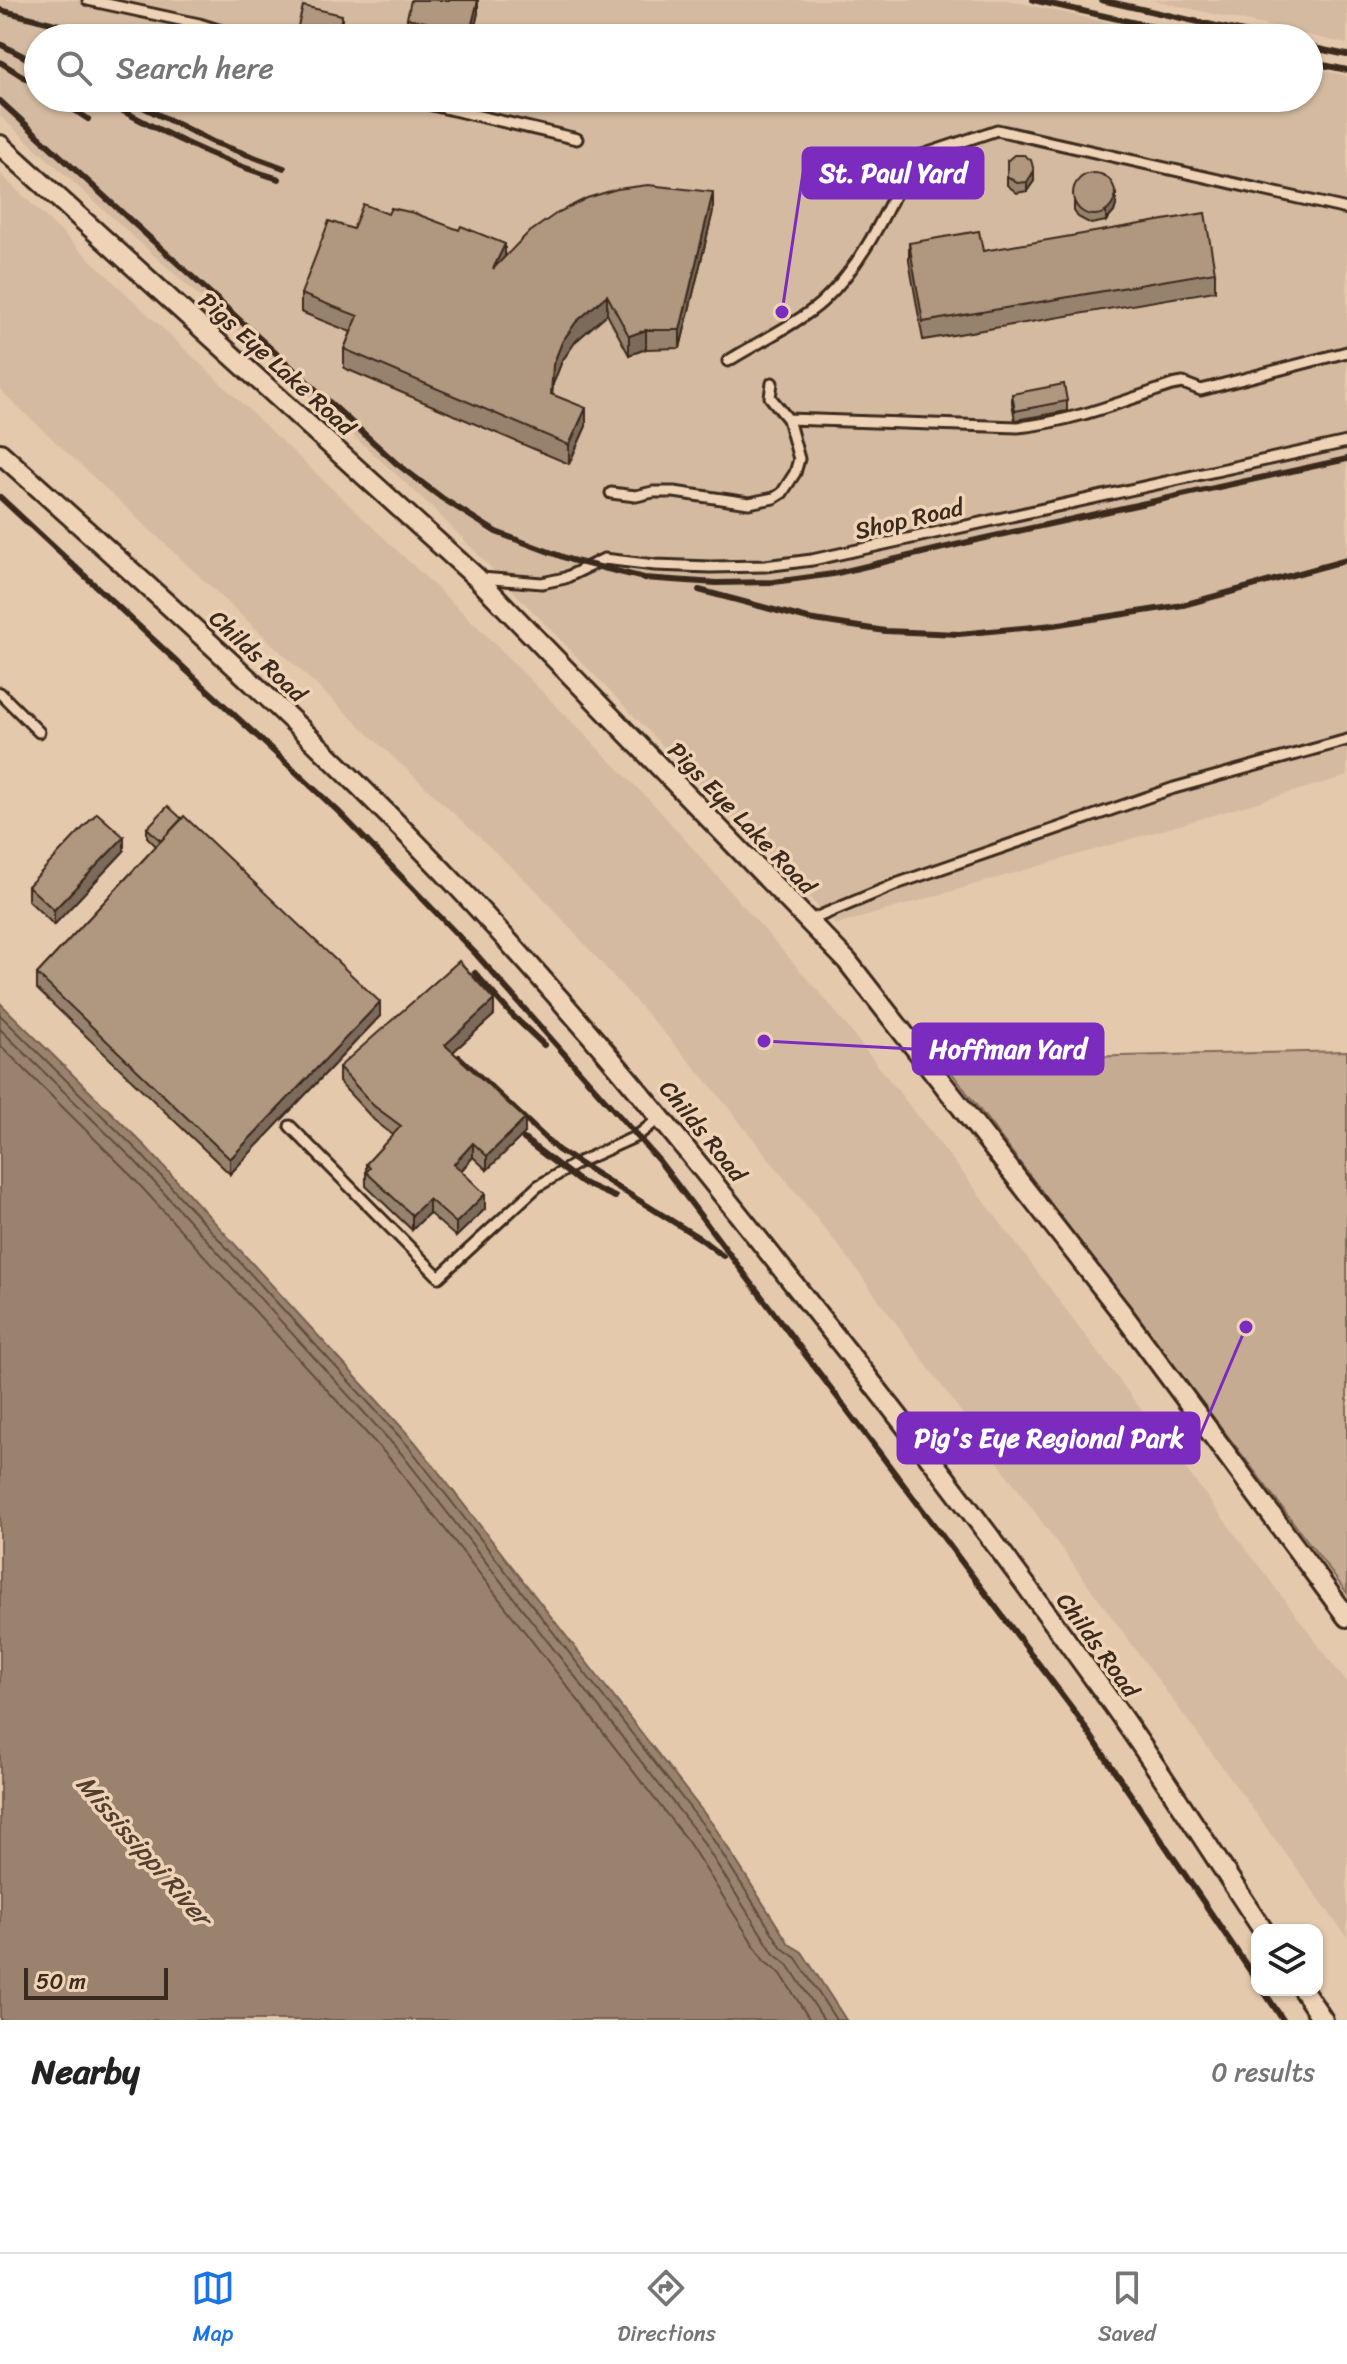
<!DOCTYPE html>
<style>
:root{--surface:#fff;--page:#f6f6f6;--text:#222;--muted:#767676;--line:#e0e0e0;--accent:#1a73e8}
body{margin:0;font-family:Sriracha,sans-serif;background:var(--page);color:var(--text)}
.controls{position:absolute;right:24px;bottom:24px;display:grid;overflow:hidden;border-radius:16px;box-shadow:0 2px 6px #0004}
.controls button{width:72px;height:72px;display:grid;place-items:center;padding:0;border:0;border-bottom:2px solid var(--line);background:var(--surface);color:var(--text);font:40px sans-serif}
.scale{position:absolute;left:24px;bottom:20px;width:144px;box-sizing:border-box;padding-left:8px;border:4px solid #3b2a1e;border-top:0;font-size:22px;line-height:28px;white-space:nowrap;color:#3b2a1e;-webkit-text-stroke:6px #efd3b6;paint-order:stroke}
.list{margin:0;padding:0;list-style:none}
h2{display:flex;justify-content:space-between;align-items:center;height:104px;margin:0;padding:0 32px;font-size:34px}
h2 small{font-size:26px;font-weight:400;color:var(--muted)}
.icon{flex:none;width:44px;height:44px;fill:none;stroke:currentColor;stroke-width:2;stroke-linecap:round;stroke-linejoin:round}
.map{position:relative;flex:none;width:1347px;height:2020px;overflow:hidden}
.search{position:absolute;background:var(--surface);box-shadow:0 2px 6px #0004;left:24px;right:24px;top:24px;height:88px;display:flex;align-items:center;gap:20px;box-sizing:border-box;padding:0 28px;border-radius:44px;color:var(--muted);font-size:30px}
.sheet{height:232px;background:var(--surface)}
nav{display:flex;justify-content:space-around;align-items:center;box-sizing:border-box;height:112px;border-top:2px solid var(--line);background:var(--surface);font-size:22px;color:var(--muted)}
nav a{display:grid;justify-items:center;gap:4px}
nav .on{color:var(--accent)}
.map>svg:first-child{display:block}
</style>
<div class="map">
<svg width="1347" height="2020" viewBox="0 0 1347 2020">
<rect width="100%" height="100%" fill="#e4c9ad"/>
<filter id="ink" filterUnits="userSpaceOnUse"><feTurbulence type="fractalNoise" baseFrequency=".0125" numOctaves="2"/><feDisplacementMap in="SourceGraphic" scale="16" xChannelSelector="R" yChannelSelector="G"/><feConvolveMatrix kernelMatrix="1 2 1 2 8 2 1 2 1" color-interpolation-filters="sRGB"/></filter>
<g filter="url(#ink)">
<path fill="#d4baa0" d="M 0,0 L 1007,0 L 1178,38 L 38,38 L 38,98 L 1309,98 L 1309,67 L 1347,76 L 1347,776 L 836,925 L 433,508 L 0,116 Z
M 1152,0 L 1347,0 L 1347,44 Z
M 0,174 L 479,628 L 659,810 L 826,1000 L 966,1177 L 1347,1683 L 1347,1937 L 845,1254 L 707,1081 L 538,892 L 0,390 Z"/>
<path fill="#c5ab92" stroke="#806a58" stroke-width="2" d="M 1347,1051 L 1347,1593 L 942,1060 Z"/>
<path fill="#9a836e" stroke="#745f4e" stroke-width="2" d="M 0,1003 L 146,1147 L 415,1442 L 714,1826 L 789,1944 L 802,1952 L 846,2020 L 0,2020 Z"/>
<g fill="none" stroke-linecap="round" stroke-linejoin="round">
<path stroke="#614e3e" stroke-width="2" d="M 0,1015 L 140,1153 L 409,1447 L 707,1830 L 782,1948 L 796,1958 L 836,2020
M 0,1029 L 133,1159 L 401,1453 L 699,1836 L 774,1954 L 789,1966 L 824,2020
M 0,1045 L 124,1168 L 392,1461 L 689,1843 L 764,1961 L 781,1974 L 810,2020"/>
<g stroke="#3b2a1e" stroke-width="15">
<path id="service" d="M 88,0 L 199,24 L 244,38
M 402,98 L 577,139
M 728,361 C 755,344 800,322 822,302 C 865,262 887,209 913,158 L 997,130 L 1347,209
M 788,419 L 1018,427 C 1071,422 1121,402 1172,385 L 1183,383 L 1201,390 L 1347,352
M 611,493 L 636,496 L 653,492 L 674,492 L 749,503 L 774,498 L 782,493 L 795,473 L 799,459 L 788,419 L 770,397 L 772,383
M 481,578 L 542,583 L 565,578 L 604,559 L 655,565 L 710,567 L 765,566 L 812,560 L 1347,442
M 0,693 L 39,732
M 808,921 L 899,883 L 1174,788 L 1347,740
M 290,1126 L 439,1277 L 538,1186 L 577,1163 L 637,1136 L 661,1117"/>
</g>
<g stroke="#3b2a1e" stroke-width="24">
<path id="minor" d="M 0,145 L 477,578 L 847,961 L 1122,1313 L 1347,1617
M 0,453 C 163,599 326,745 475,905 C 589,1028 694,1157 797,1288 C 905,1423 1010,1561 1111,1702 C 1164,1776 1213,1854 1263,1930
M 1303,1990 L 1323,2020"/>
</g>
<use href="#service" stroke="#efd3b6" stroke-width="9"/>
<use href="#minor" stroke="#efd3b6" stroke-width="18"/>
<path stroke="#3b2a1e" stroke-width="6" d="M 1033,0 L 1203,38
M 1101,0 L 1270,38
M 0,10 L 110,38
M 0,44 L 38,64
M 1309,47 L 1347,55
M 0,62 L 38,86
M 1309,62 L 1347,70
M 56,98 L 88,119
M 99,98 C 158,130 215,160 279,179
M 125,98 L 213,142 L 284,168
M 0,101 L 396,463 L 442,498 L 496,532 L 571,560 L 644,578 L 716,583 L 774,582 L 833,574 L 981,539 L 1347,459
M 0,497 L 340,813 L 475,953 L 660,1162 L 1072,1708 L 1257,1981
M 699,590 L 808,619 L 885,631 L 959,634 L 1053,625 L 1183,605 L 1347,560
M 475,973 L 511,1014 L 544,1045
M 459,1057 L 558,1150 L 701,1239 L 723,1256
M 524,1139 L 579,1181 L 615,1197
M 1263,1990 L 1283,2020"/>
</g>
<path fill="#97826e" stroke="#3b2a1e" stroke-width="2" d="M 478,13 L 472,38 L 433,38 L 407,32 L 407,18 Z
M 342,25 L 339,38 L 296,38 L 296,34 Z
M 465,98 L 497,98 L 495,105 Z
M 1007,161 L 1034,181 L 1027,191 L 1017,193 L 1007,185 Z
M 1074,189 L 1116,205 L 1114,212 L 1106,221 L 1091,224 L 1078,217 L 1074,211 Z
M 713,211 L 680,348 L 646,349 L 629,355 L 607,314 L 576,341 L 562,361 L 553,384 L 552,394 L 586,426 L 569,464 L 344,368 L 344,349 L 351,332 L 301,312 L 301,294 L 353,229 L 388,214 L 505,257 Z
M 909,243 L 983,251 L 1215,272 L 1215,291 L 923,340 L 909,261 Z
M 1012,394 L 1067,401 L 1067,411 L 1015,420 L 1012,403 Z
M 147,828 L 380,1016 L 230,1174 L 37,989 L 37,974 L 156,846 L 147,837 Z
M 124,851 L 54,925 L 28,900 L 28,886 Z
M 494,1015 L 453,1052 L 525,1133 L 487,1170 L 473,1157 L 461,1171 L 485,1209 L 456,1237 L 429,1213 L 412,1230 L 366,1186 L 366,1164 L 393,1135 L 374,1120 L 339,1082 L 339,1067 Z"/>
<path fill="#7b6a5a" stroke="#3b2a1e" stroke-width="2" d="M 478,0 L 478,13 L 472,38 L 470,38 L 470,32 Z
M 342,15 L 342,25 L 339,38 L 337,38 Z
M 1034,171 L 1034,181 L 1027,191 L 1027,182 Z
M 713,192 L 713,211 L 680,348 L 680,330 Z
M 1116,195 L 1116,205 L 1114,212 L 1106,221 L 1106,212 Z
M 505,244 L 505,263 L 493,269 Z
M 607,295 L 607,314 L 576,341 L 562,361 L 553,384 L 551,412 L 553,365 L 562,342 L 576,322 Z
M 646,330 L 646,349 L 629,355 L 629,336 Z
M 586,408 L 586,426 L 569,464 L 569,445 Z
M 124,837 L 124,851 L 54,925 L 54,910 Z
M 494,1000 L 494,1015 L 445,1059 L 445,1045 Z
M 380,1002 L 380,1016 L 230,1174 L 230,1159 Z
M 525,1119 L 525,1133 L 487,1170 L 487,1156 Z
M 473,1143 L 473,1157 L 454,1178 L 454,1164 Z
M 485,1194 L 485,1209 L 456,1237 L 456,1223 Z
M 429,1199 L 429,1213 L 412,1230 L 412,1215 Z"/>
<path fill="#b09780" stroke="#3b2a1e" stroke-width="2" d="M 411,0 L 478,0 L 470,32 L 407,18 Z
M 303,6 L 342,15 L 337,38 L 313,38 L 296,34 Z
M 1014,155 L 1024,155 L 1031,160 L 1034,171 L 1027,182 L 1017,183 L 1007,176 L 1007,161 Z
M1073 194a21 21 0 1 1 42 0a21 21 0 1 1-42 0Z
M 648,185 L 713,192 L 680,330 L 646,330 L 629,336 L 607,295 L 576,322 L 562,342 L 553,365 L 551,394 L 586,408 L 569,445 L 344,349 L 358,316 L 301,294 L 329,221 L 353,229 L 363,204 L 388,214 L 391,208 L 414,213 L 459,230 L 461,226 L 505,244 L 493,269 L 527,234 L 557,213 L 587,198 L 617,189 Z
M 1205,213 L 1215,272 L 923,322 L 909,243 L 979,231 L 983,251 Z
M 1064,384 L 1067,401 L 1015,411 L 1012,394 Z
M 168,806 L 182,819 L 161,841 L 147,828 Z
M 97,813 L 124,837 L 54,910 L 28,886 Z
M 184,816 L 380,1002 L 230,1159 L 37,974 Z
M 459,961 L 494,1000 L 445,1045 L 525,1119 L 487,1156 L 473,1143 L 454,1164 L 485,1194 L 456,1223 L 429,1199 L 412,1215 L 366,1172 L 370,1168 L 366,1164 L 401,1126 L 374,1106 L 339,1067 Z"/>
</g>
<g text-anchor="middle" stroke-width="7" stroke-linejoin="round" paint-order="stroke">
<g font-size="24" fill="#3b2a1e" stroke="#efd3b6">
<text transform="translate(277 364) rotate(42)" y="8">Pigs Eye Lake Road</text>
<text transform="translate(909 519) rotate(-13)" y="8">Shop Road</text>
<text transform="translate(258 656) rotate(43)" y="8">Childs Road</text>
<text transform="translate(742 818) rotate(46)" y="8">Pigs Eye Lake Road</text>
<text transform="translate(703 1131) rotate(51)" y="8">Childs Road</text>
<text transform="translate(1098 1645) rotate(54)" y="8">Childs Road</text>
</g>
<g font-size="26" font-style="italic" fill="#534032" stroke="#efd3b6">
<text transform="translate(144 1850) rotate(49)" y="9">Mississippi River</text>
</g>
</g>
<path fill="none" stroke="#7b2cbf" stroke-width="3" d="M782 312L803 173M764 1041L913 1049M1246 1327L1199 1438"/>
<g fill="#7b2cbf" stroke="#efd3b6" stroke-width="3">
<circle cx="782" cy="312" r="8"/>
<circle cx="764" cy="1041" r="8"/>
<circle cx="1246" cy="1327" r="8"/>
</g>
<g fill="#7b2cbf" stroke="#7b2cbf" stroke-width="3">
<rect x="803" y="148" width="180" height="50" rx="8"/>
<rect x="913" y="1024" width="190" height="50" rx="8"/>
<rect x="898" y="1413" width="301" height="50" rx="8"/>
</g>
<g font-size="26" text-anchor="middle" font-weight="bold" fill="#fff">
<text x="893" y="182">St. Paul Yard</text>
<text x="1008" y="1058">Hoffman Yard</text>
<text x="1049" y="1447">Pig's Eye Regional Park</text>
</g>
</svg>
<div class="controls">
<button><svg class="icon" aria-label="layers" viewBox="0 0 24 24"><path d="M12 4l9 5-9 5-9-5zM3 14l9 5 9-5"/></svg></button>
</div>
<div class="scale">50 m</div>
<div class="search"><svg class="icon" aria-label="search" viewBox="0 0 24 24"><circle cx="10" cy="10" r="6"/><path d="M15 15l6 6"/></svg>Search here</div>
</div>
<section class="sheet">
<h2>Nearby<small>0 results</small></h2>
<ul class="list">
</ul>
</section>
<nav>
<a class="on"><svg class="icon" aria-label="map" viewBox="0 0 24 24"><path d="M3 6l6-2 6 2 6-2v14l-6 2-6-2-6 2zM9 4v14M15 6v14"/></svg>Map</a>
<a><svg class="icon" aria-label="directions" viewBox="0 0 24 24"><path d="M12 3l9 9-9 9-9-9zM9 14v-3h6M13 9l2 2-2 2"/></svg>Directions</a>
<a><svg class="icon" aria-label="saved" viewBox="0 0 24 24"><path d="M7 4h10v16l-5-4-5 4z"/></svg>Saved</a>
</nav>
